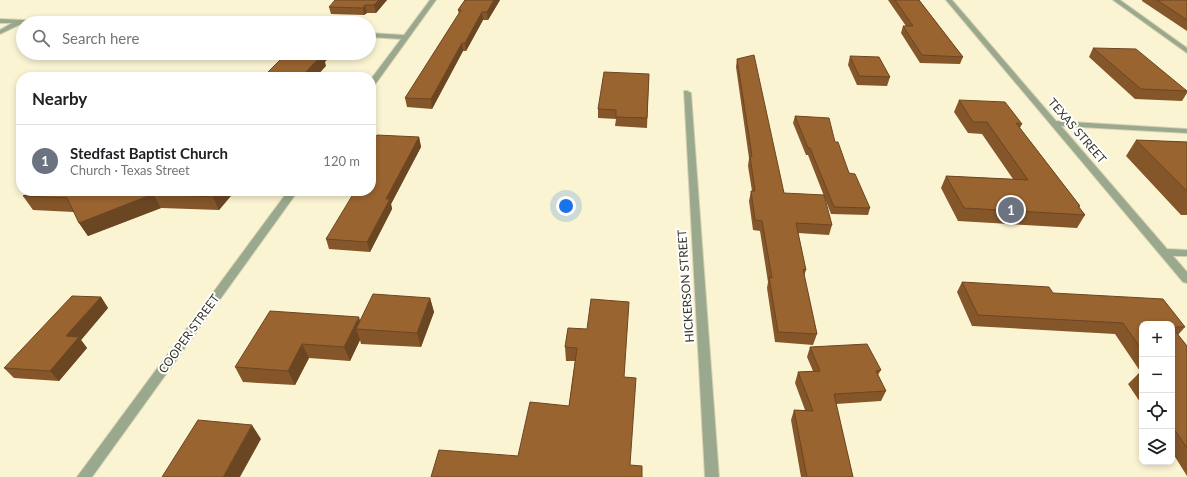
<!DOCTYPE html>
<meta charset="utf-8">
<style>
:root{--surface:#fff;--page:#f2f2f2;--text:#202124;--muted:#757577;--line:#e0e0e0;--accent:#ea580c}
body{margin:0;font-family:Lato,sans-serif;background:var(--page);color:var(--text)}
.controls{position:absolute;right:12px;bottom:12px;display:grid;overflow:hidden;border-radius:8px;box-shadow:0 2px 6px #0003}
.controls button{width:36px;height:36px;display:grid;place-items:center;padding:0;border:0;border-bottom:1px solid var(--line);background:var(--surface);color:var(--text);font:20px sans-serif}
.you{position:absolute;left:566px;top:206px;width:14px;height:14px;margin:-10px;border:3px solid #fff;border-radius:50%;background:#1a73e8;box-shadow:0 0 0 6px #1a73e833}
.badge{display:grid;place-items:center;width:26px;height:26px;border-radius:50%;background:var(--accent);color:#fff;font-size:13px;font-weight:700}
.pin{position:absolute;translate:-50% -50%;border:2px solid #fff;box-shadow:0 1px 4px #0006}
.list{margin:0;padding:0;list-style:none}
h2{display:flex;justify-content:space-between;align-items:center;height:52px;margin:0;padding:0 16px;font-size:17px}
h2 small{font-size:13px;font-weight:400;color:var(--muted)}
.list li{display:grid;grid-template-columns:26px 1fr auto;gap:12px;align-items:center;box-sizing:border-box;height:72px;padding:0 16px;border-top:1px solid var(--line)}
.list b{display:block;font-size:15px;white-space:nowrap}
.list p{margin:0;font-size:13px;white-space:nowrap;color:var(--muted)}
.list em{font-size:13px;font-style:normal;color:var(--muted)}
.icon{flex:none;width:22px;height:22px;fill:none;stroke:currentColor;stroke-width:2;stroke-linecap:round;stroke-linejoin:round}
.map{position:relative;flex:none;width:1187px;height:477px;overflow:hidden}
.search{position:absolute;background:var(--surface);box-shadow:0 2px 6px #0003;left:16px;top:16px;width:360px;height:44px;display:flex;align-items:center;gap:10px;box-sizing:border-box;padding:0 14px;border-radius:22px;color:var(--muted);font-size:15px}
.panel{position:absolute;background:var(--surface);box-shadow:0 2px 6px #0003;left:16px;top:72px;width:360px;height:124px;border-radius:16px}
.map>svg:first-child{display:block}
</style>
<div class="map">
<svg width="1187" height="477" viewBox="0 0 1187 477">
<rect width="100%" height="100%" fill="#fbf4d3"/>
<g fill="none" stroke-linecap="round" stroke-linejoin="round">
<g stroke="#d8d2b4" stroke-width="2">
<path id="minor" d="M 430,0 L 436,0 L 374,86 L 371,86 L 371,79 L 401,39 L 369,37 L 369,33 L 404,35 Z
M 946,0 L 952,0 L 1056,121 L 1187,129 L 1187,133 L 1061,126 L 1167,249 L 1187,250 L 1187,256 L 1173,256 L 1187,272 L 1187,283 L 1183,282 Z
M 1113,0 L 1120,0 L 1187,48 L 1187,53 Z
M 0,19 L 48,21 L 51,23 L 23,23 L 0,34 L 0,30 L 12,23 L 0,23 Z
M 684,91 L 687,91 L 691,93 L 719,477 L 705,477 Z
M 288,191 L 298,191 L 92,477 L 77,477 Z"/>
</g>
<use href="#minor" fill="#9aa98d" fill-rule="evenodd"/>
</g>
<path fill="#845629" d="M 387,0 L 376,13 L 367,13 L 364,15 L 331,14 L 329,7 Z
M 465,0 L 500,0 L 488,20 L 483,20 L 466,51 L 463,51 L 432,109 L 407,107 L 405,98 L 459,14 L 458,10 Z
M 888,0 L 919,0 L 963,57 L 960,64 L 920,63 L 901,33 L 903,26 L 906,26 Z
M 1142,0 L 1187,0 L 1187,31 L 1142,1 Z
M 1093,48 L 1187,91 L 1187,93 L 1182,101 L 1135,99 L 1089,57 Z
M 850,56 L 890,77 L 887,86 L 857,85 L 848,65 Z
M 737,59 L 784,193 L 832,225 L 829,235 L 798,233 L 806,270 L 804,276 L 817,334 L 813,345 L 775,342 L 767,288 L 768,282 L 760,231 L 753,230 L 749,201 L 751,191 L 752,191 L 748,166 L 749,158 L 736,67 Z
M 649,74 L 647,128 L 615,126 L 616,119 L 598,118 L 598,109 Z
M 959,100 L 1022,124 L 1020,128 L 1080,206 L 1079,207 L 1085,215 L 1077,228 L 958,221 L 941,188 L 946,176 L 1013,179 L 982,134 L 968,133 L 954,112 Z
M 795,116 L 835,142 L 849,173 L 870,208 L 868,215 L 831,214 L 808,155 L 806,155 L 793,123 Z
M 419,137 L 421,147 L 391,204 L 392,209 L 370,252 L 329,249 L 326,239 Z
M 1136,140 L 1187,142 L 1187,215 L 1181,215 L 1126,156 Z
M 235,191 L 219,210 L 161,208 L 88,236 L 79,223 L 74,212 L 33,210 L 23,196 Z
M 962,282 L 1053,293 L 1185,327 L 1178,335 L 1187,346 L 1187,476 L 1172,452 L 1172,324 L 1142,324 L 1142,374 L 1115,334 L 972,326 L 957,292 Z
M 101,297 L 108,308 L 81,340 L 87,348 L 59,381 L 14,378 L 4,368 Z
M 430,298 L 434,312 L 421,347 L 361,344 L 360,340 L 350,361 L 309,358 L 295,385 L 243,382 L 235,367 L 360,320 Z
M 568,328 L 624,377 L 518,456 L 569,406 L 575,361 L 566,361 L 565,347 Z
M 810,347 L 881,370 L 878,375 L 886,391 L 881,401 L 836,404 L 853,477 L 801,477 L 791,420 L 794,410 L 805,410 L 795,383 L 798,372 L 813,371 L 807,357 Z
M 1138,374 L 1142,374 L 1142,405 L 1128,384 Z"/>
<path fill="#6b4622" d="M 379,0 L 387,0 L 376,13 L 374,5 Z
M 494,0 L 500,0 L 488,20 L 487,12 Z
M 365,5 L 367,13 L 364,15 L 363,8 Z
M 482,12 L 483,20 L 466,51 L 465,43 Z
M 462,43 L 463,51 L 432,109 L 431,99 Z
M 319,53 L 332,53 L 332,54 L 325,62 L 326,66 L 316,77 L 301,77 Z
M 419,137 L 421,147 L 391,204 L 392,209 L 370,252 L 367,242 L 386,199 Z
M 218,191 L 235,191 L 219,210 L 213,197 Z
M 153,194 L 161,208 L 88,236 L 79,223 Z
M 101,297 L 108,308 L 81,340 L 87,348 L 59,381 L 50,371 L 66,336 Z
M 430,298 L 434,312 L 421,347 L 417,333 Z
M 359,317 L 363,330 L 356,329 L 360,340 L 350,361 L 344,347 Z
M 302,344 L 309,358 L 295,385 L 288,371 Z
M 252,425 L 261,439 L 240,477 L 223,477 Z"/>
<path fill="#996430" stroke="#6b4622" d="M 335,0 L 379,0 L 374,5 L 365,5 L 363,8 L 329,7 Z
M 465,0 L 494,0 L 487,12 L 482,12 L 465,43 L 462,43 L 431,99 L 405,98 L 461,10 L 458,10 Z
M 895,0 L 919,0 L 963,57 L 922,55 L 903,26 L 913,26 Z
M 1157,0 L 1187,0 L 1187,20 Z
M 1093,48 L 1136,49 L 1187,91 L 1141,89 Z
M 287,53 L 319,53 L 318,54 L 323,54 L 301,77 L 263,77 Z
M 754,55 L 784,193 L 824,195 L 832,225 L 796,223 L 806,270 L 803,269 L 817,334 L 778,332 L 769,277 L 772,278 L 762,221 L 755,220 L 751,191 L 755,191 L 750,156 L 752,156 L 737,59 Z
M 850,56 L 879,57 L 890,77 L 859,76 Z
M 604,72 L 649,74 L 647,118 L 616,117 L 616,110 L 598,109 Z
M 959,100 L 1005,102 L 1022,124 L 1016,123 L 1080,206 L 1078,206 L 1085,215 L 964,208 L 946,176 L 1028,180 L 987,122 L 973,122 Z
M 795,116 L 829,118 L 835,142 L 838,142 L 849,173 L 855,174 L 870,208 L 834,207 L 810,148 L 808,148 Z
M 377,135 L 419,137 L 386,199 L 390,199 L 367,242 L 326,239 L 355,191 L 371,191 L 371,145 Z
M 1136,140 L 1187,142 L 1187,191 Z
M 37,191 L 218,191 L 213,197 L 153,194 L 79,223 L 67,198 L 23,196 Z
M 962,282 L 1049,287 L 1053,293 L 1163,299 L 1185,327 L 1172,327 L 1172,324 L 1142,324 L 1142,350 L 1123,323 L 978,315 Z
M 373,294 L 430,298 L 417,333 L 356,329 Z
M 72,296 L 101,297 L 66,336 L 79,337 L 50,371 L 4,368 Z
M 591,299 L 629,302 L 624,377 L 636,378 L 630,465 L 642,466 L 642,477 L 431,477 L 439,450 L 518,456 L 530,402 L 569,406 L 577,348 L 565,347 L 568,328 L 587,329 Z
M 270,311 L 359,317 L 344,347 L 302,344 L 288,371 L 235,367 Z
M 1172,327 L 1187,346 L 1187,448 L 1172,426 Z
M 867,344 L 881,370 L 876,371 L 886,391 L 834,394 L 853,477 L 807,477 L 794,410 L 813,411 L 798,372 L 820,371 L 810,347 Z
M 1138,374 L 1142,374 L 1142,380 Z
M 198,420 L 252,425 L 223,477 L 162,477 Z"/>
<g text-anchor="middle" stroke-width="4" stroke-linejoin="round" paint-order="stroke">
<g font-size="12" fill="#373528" stroke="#fff">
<text transform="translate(1077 131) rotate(49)" y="4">TEXAS STREET</text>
<text transform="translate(686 286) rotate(-94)" y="4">HICKERSON STREET</text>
<text transform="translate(189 334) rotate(-54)" y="4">COOPER STREET</text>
</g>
</g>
</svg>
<div class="controls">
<button>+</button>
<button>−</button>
<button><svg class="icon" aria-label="locate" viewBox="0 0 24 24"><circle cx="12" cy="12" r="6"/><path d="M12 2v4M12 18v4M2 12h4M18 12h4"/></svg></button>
<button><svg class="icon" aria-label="layers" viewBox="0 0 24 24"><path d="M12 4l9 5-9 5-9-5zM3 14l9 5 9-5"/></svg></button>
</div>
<div class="you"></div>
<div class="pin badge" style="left:1011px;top:210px;background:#6b7280">1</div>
<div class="search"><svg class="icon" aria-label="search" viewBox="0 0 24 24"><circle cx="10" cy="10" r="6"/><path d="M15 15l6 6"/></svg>Search here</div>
<section class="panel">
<h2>Nearby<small></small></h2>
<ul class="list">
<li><span class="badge" style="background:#6b7280">1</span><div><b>Stedfast Baptist Church</b><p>Church · Texas Street</p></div><em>120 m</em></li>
</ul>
</section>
</div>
